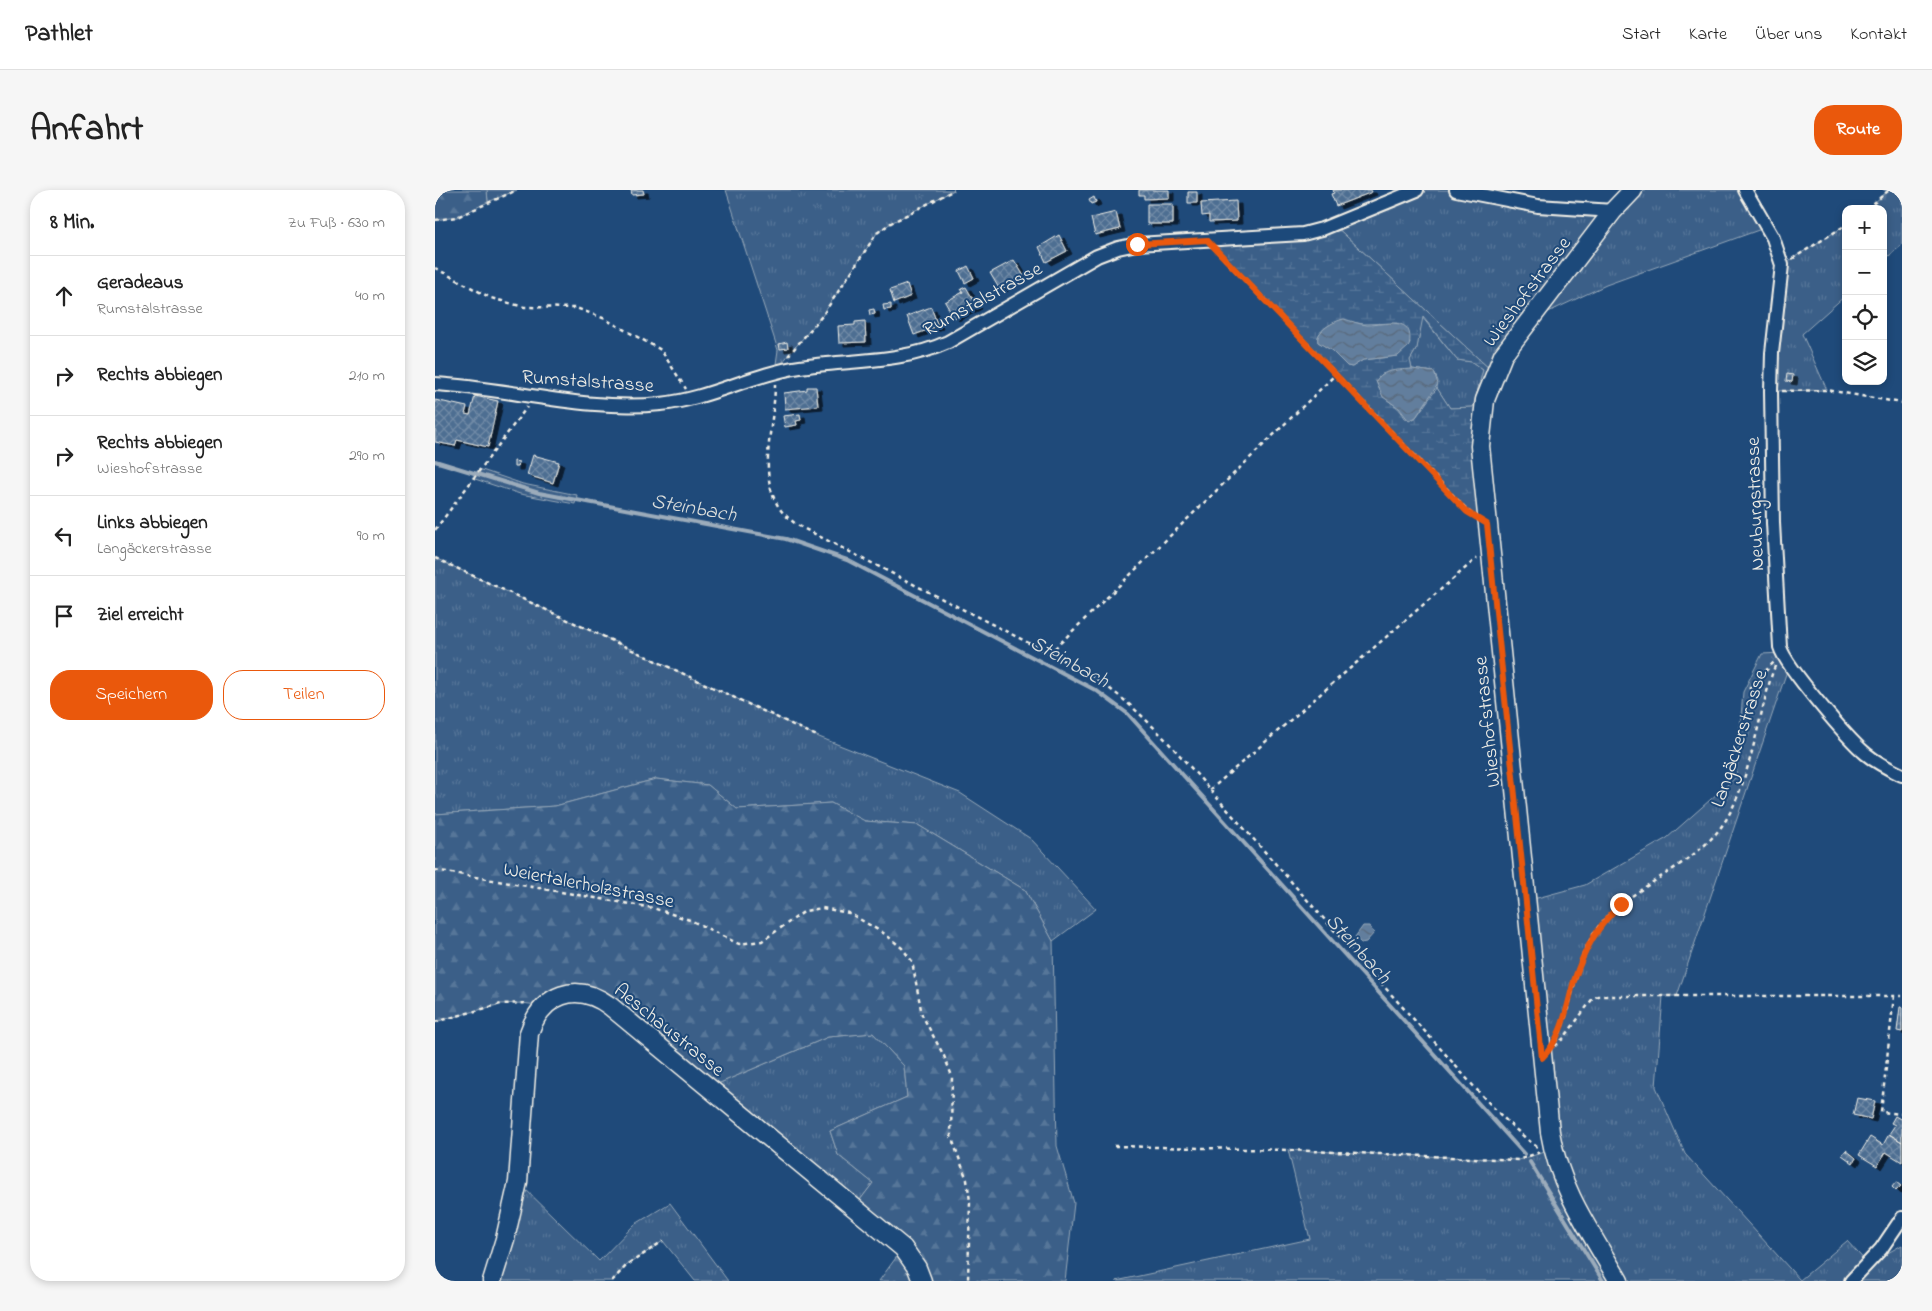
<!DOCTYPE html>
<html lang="de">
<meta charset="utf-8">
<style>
:root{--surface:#fff;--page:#f6f6f6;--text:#222;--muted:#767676;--line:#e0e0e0;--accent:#ea580c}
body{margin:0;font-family:"Indie Flower",sans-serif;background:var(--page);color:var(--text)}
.controls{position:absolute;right:15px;top:15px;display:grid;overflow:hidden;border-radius:10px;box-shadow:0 2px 8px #0003}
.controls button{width:45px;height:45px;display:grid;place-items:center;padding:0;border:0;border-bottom:1px solid var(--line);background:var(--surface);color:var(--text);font:25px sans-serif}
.stop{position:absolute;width:15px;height:15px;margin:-11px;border:4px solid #ea580c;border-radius:50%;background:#fff}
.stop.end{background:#ea580c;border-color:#fff;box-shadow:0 1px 5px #0008}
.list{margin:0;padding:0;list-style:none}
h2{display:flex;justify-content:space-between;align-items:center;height:65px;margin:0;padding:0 20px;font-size:21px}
h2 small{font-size:16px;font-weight:400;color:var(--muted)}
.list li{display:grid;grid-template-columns:32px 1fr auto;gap:15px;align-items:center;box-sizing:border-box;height:80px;padding:0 20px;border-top:1px solid var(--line)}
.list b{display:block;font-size:19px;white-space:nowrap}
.list p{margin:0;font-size:16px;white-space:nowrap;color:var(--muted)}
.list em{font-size:16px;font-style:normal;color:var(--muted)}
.actions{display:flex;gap:10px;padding:15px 20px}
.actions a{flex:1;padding:11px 0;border:1px solid var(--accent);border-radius:20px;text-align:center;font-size:18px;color:var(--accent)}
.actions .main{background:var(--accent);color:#fff}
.icon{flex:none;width:28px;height:28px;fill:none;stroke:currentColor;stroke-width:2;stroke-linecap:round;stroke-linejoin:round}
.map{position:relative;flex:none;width:1467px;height:1091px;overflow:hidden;border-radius:20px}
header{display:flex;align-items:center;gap:30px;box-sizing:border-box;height:70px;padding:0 25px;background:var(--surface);border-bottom:1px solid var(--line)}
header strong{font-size:24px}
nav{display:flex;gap:28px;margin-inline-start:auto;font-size:18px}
.intro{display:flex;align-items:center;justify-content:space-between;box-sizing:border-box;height:120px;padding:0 30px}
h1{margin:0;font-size:35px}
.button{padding:12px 22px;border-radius:20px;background:var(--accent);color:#fff;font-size:18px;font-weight:700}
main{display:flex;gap:30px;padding:0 30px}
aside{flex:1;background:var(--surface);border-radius:20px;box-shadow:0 2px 8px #0003}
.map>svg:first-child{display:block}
</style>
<header>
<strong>Pathlet</strong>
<nav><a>Start</a><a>Karte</a><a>Über uns</a><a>Kontakt</a></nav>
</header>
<div class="intro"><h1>Anfahrt</h1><a class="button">Route</a></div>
<main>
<aside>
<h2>8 Min.<small>Zu Fuß · 630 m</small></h2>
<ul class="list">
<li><svg class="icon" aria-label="ahead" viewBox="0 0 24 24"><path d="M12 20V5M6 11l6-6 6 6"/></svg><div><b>Geradeaus</b><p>Rumstalstrasse</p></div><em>40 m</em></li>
<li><svg class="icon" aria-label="right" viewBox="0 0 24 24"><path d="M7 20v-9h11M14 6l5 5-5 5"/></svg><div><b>Rechts abbiegen</b></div><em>210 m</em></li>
<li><svg class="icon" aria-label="right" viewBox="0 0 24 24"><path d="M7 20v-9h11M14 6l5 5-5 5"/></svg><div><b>Rechts abbiegen</b><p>Wieshofstrasse</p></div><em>290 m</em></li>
<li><svg class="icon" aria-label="left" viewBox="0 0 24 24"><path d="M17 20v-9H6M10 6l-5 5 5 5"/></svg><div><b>Links abbiegen</b><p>Langäckerstrasse</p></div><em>90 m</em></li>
<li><svg class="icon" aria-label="arrive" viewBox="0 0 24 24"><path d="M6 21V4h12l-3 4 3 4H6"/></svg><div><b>Ziel erreicht</b></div></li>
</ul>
<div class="actions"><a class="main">Speichern</a><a>Teilen</a></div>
</aside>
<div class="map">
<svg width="1467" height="1091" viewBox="0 0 1467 1091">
<defs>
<pattern id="grass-tufts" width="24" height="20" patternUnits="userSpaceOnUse" patternTransform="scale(1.25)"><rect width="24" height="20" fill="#3a5f88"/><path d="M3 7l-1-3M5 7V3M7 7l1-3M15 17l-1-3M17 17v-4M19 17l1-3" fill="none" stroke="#577699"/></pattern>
<pattern id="forest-firs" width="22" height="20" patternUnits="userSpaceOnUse" patternTransform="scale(1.25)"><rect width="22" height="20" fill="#3a5f88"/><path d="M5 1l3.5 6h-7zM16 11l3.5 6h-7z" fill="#577699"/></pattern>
<pattern id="wetland-marsh" width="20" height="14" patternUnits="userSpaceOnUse" patternTransform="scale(1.25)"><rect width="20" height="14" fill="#3a5f88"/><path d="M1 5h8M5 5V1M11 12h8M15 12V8" fill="none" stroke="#577699"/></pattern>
<pattern id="water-waves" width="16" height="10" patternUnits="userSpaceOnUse" patternTransform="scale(1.25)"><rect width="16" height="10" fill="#627e9d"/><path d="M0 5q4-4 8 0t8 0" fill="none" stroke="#58687a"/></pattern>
<pattern id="building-cross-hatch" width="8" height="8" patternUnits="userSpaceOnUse" patternTransform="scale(1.25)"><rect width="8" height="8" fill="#4d6e92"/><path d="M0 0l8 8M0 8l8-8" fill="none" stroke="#708aa6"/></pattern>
<filter id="shadow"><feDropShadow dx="5" dy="3" stdDeviation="0" flood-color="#0009"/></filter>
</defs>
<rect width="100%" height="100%" fill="#1f4a7a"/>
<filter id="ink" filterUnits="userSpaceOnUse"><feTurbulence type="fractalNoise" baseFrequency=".02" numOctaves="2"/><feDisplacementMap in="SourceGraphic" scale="10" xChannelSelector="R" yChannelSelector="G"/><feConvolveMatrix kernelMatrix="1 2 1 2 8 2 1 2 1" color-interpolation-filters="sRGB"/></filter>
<g filter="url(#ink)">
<path fill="url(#grass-tufts)" stroke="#97a8b8" d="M 52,0 L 82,0 L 53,12 Z
M 291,0 L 519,0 L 456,33 L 442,43 L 387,126 L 340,181 L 343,160 Z
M 982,0 L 1021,0 L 1178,21 L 1198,0 L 1310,0 L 1332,37 L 1171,95 L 1092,132 L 1059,183 L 898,34 Z
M 1454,0 L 1467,0 L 1467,55 L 1448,71 L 1448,19 L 1432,19 Z
M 1411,35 L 1411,105 L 1367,144 L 1392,200 L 1336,201 L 1347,75 Z
M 987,127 L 1022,170 L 1037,172 L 1048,180 L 1039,217 L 1015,218 L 1002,198 L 1003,191 L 999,182 L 977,179 L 975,170 L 982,158 Z
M 44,279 L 88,294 L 142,305 L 140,314 L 85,304 L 37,288 Z
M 0,368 L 384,547 L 525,603 L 596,649 L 661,719 L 618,751 L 590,700 L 483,635 L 429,631 L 396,613 L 302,619 L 273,595 L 221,589 L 120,616 L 0,624 Z
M 1347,463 L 1354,475 L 1242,806 L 1228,806 L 1221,897 L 1250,964 L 1365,1090 L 1412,1051 L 1433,1074 L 1467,1055 L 1467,1091 L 681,1091 L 875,1049 L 853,960 L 1083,970 L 1117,960 L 1091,711 L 1150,695 L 1232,648 L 1301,587 L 1308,502 L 1327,464 Z
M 438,843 L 469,876 L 472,907 L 395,941 L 403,965 L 438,993 L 419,1018 L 273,898 L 393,847 Z
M 83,992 L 164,1071 L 199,1035 L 235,1013 L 293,1091 L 260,1091 L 228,1051 L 191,1076 L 177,1091 L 57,1091 Z"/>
<path fill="url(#forest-firs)" stroke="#97a8b8" d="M 0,0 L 52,0 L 53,12 L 22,27 L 0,30 Z
M 221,589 L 273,595 L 302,619 L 396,613 L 430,631 L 483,635 L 590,700 L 618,751 L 622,956 L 639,1013 L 630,1091 L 444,1091 L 468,1058 L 419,1018 L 438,993 L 403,965 L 395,941 L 472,907 L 469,876 L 438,843 L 393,847 L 273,898 L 159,806 L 110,816 L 87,813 L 66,814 L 0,832 L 0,624 L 120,616 Z"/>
<path fill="url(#wetland-marsh)" stroke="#97a8b8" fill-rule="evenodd" d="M 898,34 L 1059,183 L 1050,210 L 1052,334 L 1025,315 L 772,50 ZM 988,127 L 1022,170 L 1037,172 L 1048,180 L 1038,217 L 1015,218 L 1002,198 L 979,230 L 970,228 C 960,209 949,216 941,191 L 947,184 L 977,179 L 975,170 L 982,158 ZM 906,130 L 928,134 L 963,133 L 972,139 L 975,153 L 963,166 L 928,170 L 917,177 L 912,176 L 896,160 L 883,152 C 880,141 897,133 906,130 Z"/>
<path fill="url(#water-waves)" stroke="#9cacbb" d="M 909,129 C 917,131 923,134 932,135 C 949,135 981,124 974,156 L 963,166 L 928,170 L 917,177 L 912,176 L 896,160 L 883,152 C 880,141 899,131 909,129 Z
M 977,179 L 999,182 L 1003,194 L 981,227 L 974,231 L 964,218 L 948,207 L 941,191 C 947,179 965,180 977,179 Z
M 928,736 L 934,736 L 939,743 L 931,752 L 926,753 L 920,747 Z"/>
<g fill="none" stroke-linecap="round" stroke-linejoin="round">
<path stroke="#9cacbb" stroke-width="4" d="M 0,271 L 104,303 L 351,349 L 412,370 L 662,501 L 693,524 L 1089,964
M 1095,972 L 1168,1091"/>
</g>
<path fill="url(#building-cross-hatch)" stroke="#f4f1e8" filter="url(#shadow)" d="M 196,0 L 208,0 L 209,4 L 197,5 Z
M 704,0 L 734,0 L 734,8 L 709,9 L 709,5 L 704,5 Z
M 898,0 L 936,0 L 937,2 L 901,16 L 896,4 L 899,3 Z
M 753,2 L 762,2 L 762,13 L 753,13 Z
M 659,7 L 661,12 L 656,14 L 654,10 Z
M 801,11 L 802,31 L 774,32 L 774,25 L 767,26 L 766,13 Z
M 712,14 L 738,14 L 738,34 L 712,34 Z
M 681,22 L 685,39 L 660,45 L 656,28 Z
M 624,45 L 632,61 L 611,72 L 604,57 Z
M 579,70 L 589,86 L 565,100 L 555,83 Z
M 533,76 L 539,88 L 530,93 L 524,81 Z
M 472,94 L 476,106 L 459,113 L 455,100 Z
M 531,97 L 542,116 L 519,128 L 510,112 L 528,102 L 526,99 Z
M 456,114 L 456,119 L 449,120 L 448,115 Z
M 496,117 L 503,136 L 479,145 L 472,126 Z
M 439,119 L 440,124 L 435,125 L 434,120 Z
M 430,131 L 431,152 L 404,153 L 403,136 L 420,135 L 420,132 Z
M 352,152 L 353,158 L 345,159 L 344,154 Z
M 1352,184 L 1358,185 L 1357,192 L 1351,191 Z
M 372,197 L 381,197 L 383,216 L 350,219 L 349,203 L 372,200 Z
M 40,206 L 63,211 L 53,257 L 22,250 L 20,256 L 0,252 L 0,210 L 32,217 L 30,224 L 35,225 Z
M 365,224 L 366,230 L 361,231 L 362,235 L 350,237 L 348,226 Z
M 98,265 L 124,272 L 118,293 L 92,285 Z
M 79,271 L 84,272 L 83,277 L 79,277 Z
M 1465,817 L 1467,817 L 1467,842 L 1462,841 Z
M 1422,908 L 1440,911 L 1436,929 L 1418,925 Z
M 1460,926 L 1467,930 L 1467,952 L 1454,944 L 1460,935 L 1456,933 Z
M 1454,944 L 1467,952 L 1467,972 L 1451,962 L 1442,976 L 1424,965 L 1435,947 L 1448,955 Z
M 1411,960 L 1421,968 L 1418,973 L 1407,965 Z
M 1461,992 L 1466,996 L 1461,1001 L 1457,997 Z"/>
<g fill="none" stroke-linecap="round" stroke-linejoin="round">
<g stroke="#f4f1e8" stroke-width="16">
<path id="street" d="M 1021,0 L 1103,16 L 1178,21
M 1310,0 L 1338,48 L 1347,75 L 1337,163 L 1336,201 L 1338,333 L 1345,457 C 1351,477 1413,549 1431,564 C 1442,573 1454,579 1467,585
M 0,194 C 75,198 151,222 226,214 C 274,209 317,184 365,177 C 413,170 468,173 513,152 L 662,66 L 683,58 L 702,54 L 868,44 L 887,39 L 982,0
M 1416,1091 L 1446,1059 L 1467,1028"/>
</g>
<g stroke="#f4f1e8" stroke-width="21">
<path id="secondary" d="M 57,1091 L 70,1049 L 83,992 L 94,843 C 107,804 141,791 175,816 L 468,1058 L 482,1078 L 487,1091
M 1184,1091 C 1156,1043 1124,998 1115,942 L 1045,256 L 1050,210 L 1068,165 L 1178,21 L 1198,0"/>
</g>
<path stroke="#f4f1e8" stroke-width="2.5" stroke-dasharray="4 4" stroke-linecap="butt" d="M 1432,19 L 1454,0
M 0,30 L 22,27 L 82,0
M 783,62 L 1038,326
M 1357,69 L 1411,35
M 0,78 L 56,108 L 89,117 L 141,118 L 168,128 L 226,160 L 251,199
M 353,166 L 387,126 L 442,43 L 456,33 L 519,0
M 340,194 C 340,234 321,284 345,319 C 349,325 356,330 362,335 L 645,479 C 703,512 746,567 790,617 C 858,693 925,771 994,846 C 1029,884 1061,926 1102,957
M 1347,201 L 1392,200 L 1467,213
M 0,340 L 92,217
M 0,368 L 384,547
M 614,464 L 900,185
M 1314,499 L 1339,472
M 775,600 L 1042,368
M 0,680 L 218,718 L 255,730 L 304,754 L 327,751 L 370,721 L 387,718 L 414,723 L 450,744 L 467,758 L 477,771 L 487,825 L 509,866 L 517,886 L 516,946 L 532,990 L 535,1011 L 533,1091
M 1459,806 L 1446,922 L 1467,924
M 0,832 L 66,814 L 93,813
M 1121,851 C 1140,811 1139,763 1170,729 C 1206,691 1266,673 1292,628 C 1309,600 1320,550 1328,517 C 1332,503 1335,487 1341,474
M 1120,856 L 1129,848 L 1158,808 L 1163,806 L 1467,806
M 679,956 L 853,960 L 1083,970 L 1105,962
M 177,1091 L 191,1076 L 228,1051"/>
<use href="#street" stroke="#1f4a7a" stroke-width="12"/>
<use href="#secondary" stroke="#1f4a7a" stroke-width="18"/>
</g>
</g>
<g fill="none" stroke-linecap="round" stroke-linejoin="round" filter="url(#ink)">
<path stroke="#ea580c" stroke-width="6" d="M 702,54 L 772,50 L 1032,322 L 1052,334 L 1107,868 C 1128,847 1131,819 1139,791 C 1149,760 1162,736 1186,714"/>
</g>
<g text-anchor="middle" stroke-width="4" stroke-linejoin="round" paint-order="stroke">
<g font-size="20" fill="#f4f1e8" stroke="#1f4a7a">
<text transform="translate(1091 101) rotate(-53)" y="7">Wieshofstrasse</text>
<text transform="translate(547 108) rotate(-29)" y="7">Rumstalstrasse</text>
<text transform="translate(153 190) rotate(4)" y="7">Rumstalstrasse</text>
<text transform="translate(1319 314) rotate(-92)" y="7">Neuburgstrasse</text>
<text transform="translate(1051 532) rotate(-96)" y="7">Wieshofstrasse</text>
<text transform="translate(1303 548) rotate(-72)" y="7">Langäckerstrasse</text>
<text transform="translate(154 694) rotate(11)" y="7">Weiertalerholzstrasse</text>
<text transform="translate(235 839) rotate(39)" y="7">Aeschaustrasse</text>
</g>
<g font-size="21" font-style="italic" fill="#dee0dd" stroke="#1f4a7a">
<text transform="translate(259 317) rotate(10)" y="7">Steinbach</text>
<text transform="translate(635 471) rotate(29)" y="7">Steinbach</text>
<text transform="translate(924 758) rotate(48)" y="7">Steinbach</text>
</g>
</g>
</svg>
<div class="controls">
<button>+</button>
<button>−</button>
<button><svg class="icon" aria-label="locate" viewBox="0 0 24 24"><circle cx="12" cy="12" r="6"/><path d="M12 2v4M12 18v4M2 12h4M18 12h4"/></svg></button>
<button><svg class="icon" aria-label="layers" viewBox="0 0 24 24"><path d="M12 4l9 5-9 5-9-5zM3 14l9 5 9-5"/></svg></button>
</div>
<div class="stop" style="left:702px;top:54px"></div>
<div class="stop end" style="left:1186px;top:714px"></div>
</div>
</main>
